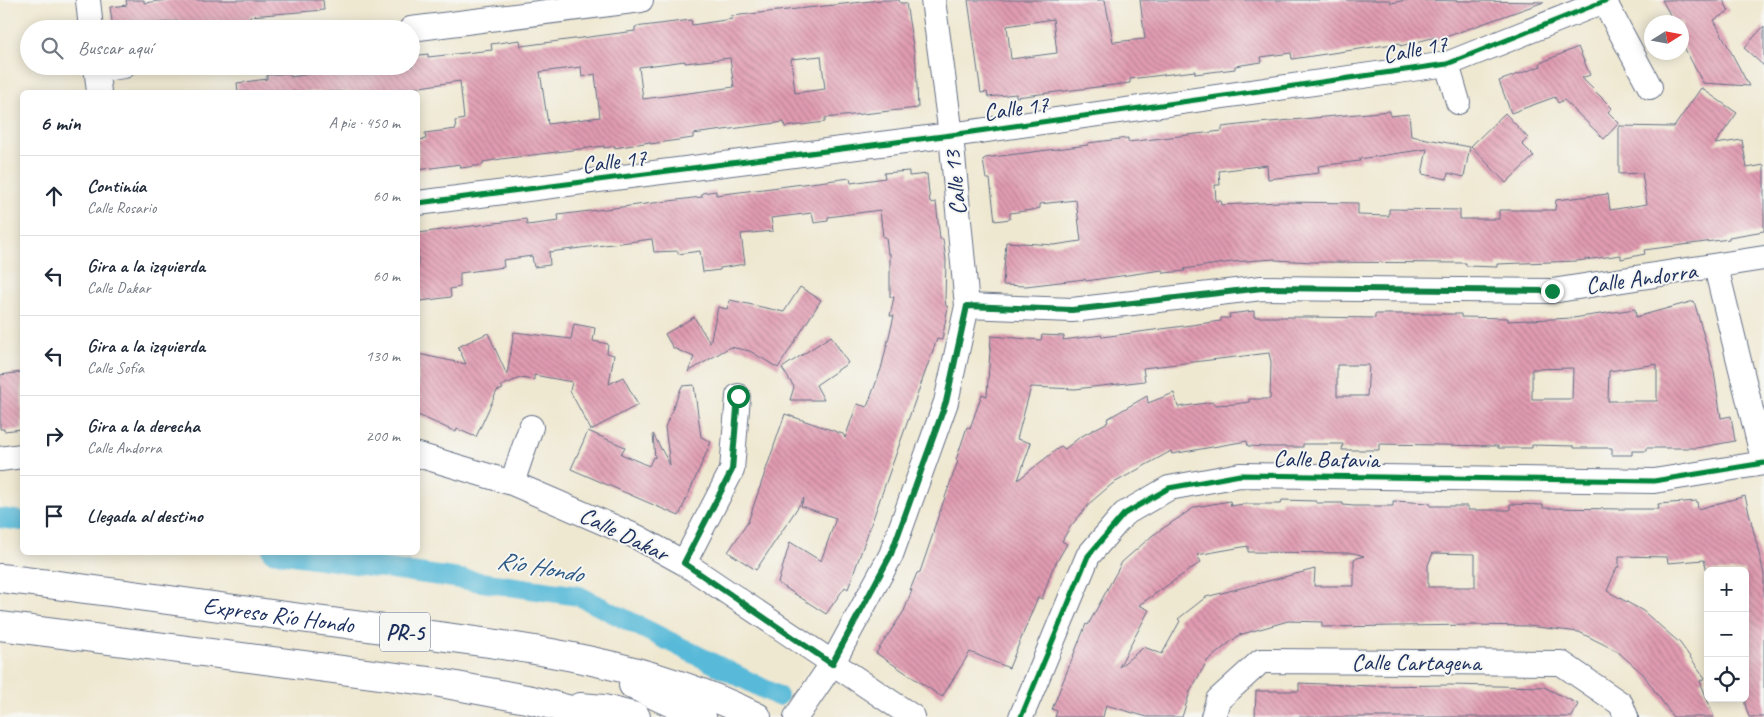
<!DOCTYPE html>
<html lang="es">
<meta charset="utf-8">
<style>
:root{--surface:#fff;--page:#f2f2f3;--text:#1f2937;--muted:#747a83;--line:#e0e1e3}
body{margin:0;font-family:Caveat,sans-serif;background:var(--page);color:var(--text)}
.controls{position:absolute;right:15px;bottom:15px;display:grid;overflow:hidden;border-radius:8px;box-shadow:0 2px 12px #0003}
.controls button{width:45px;height:45px;display:grid;place-items:center;padding:0;border:0;border-bottom:1px solid var(--line);background:var(--surface);color:var(--text);font:25px sans-serif}
.compass{position:absolute;left:1644px;top:15px;width:45px;height:45px;border-radius:50%;background:var(--surface);box-shadow:0 2px 12px #0003;rotate:79deg}
.stop{position:absolute;width:15px;height:15px;margin:-11px;border:4px solid #0b8043;border-radius:50%;background:#fff}
.stop.end{background:#0b8043;border-color:#fff;box-shadow:0 1px 5px #0008}
.list{margin:0;padding:0;list-style:none}
h2{display:flex;justify-content:space-between;align-items:center;height:65px;margin:0;padding:0 20px;font-size:21px}
h2 small{font-size:16px;font-weight:400;color:var(--muted)}
.list li{display:grid;grid-template-columns:32px 1fr auto;gap:15px;align-items:center;box-sizing:border-box;height:80px;padding:0 20px;border-top:1px solid var(--line)}
.list b{display:block;font-size:19px;white-space:nowrap}
.list p{margin:0;font-size:16px;white-space:nowrap;color:var(--muted)}
.list em{font-size:16px;font-style:normal;color:var(--muted)}
.icon{flex:none;width:28px;height:28px;fill:none;stroke:currentColor;stroke-width:2;stroke-linecap:round;stroke-linejoin:round}
.map{position:relative;flex:none;width:1764px;height:717px;overflow:hidden}
.search{position:absolute;background:var(--surface);box-shadow:0 2px 12px #0003;left:20px;top:20px;width:400px;height:55px;display:flex;align-items:center;gap:12px;box-sizing:border-box;padding:0 18px;border-radius:28px;color:var(--muted);font-size:19px}
.panel{position:absolute;background:var(--surface);box-shadow:0 2px 12px #0003;left:20px;top:90px;width:400px;height:465px;border-radius:8px}
.map>svg:first-child{display:block}
</style>
<div class="map">
<svg width="1764" height="717" viewBox="0 0 1764 717">
<defs>
<pattern id="building-back-hatch" width="6" height="6" patternUnits="userSpaceOnUse" patternTransform="scale(1.25)"><rect width="6" height="6" fill="#e19bb1"/><path d="M-1 5l2 2M0 0l6 6M5-1l2 2" fill="none" stroke="#b67f93"/></pattern>
</defs>
<rect width="100%" height="100%" fill="#f6f6f2"/>
<filter id="ink" filterUnits="userSpaceOnUse"><feTurbulence type="fractalNoise" baseFrequency=".02" numOctaves="2"/><feDisplacementMap in="SourceGraphic" scale="10" xChannelSelector="R" yChannelSelector="G"/><feConvolveMatrix kernelMatrix="1 2 1 2 8 2 1 2 1" color-interpolation-filters="sRGB"/></filter>
<filter id="wash" filterUnits="userSpaceOnUse"><feTurbulence type="fractalNoise" baseFrequency=".0096" numOctaves="4" result="noise"/><feDisplacementMap in="SourceGraphic" scale="20" xChannelSelector="R" yChannelSelector="G"/><feGaussianBlur stdDeviation="1.12" result="paint"/><feColorMatrix in="noise" values="0 0 0 0 0 0 0 0 0 0 0 0 0 0 0 0 0 1.4 0 .05"/><feComposite in="paint" operator="in"/></filter>
<g filter="url(#wash)">
<rect width="100%" height="100%" fill="#efe8d1"/>
<g fill="none" stroke-linecap="round" stroke-linejoin="round">
<path stroke="#59bad8" stroke-width="20" d="M 0,518 L 22,521
M 272,552 L 579,596 L 778,696"/>
</g>
<g id="blocks">
<path fill="url(#building-back-hatch)" fill-rule="evenodd" d="M 126,0 L 144,0 L 144,3 L 167,0 L 323,0 L 324,10 L 250,16 L 250,21 L 224,25 L 223,21 L 178,26 L 178,21 L 113,28 L 110,7 L 127,5 Z
M 881,0 L 899,0 L 900,3 L 906,3 L 916,64 L 918,108 L 825,118 L 825,122 L 785,127 L 784,122 L 693,134 L 693,138 L 650,144 L 650,142 L 615,148 L 615,146 L 604,148 L 604,146 L 501,159 L 483,162 L 483,165 L 461,168 L 460,164 L 418,170 L 418,140 L 426,139 L 425,133 L 456,129 L 455,121 L 464,119 L 460,81 L 387,92 L 238,92 L 237,83 L 267,79 L 267,75 L 289,73 L 291,77 L 357,66 L 413,66 L 412,56 L 428,54 L 428,57 L 492,50 L 491,44 L 520,40 L 521,46 L 635,31 L 635,27 L 691,20 L 692,25 L 732,19 L 731,16 ZM 821,56 L 825,89 L 795,93 L 791,59 ZM 730,58 L 734,87 L 643,99 L 639,67 L 685,61 L 685,63 ZM 581,67 L 582,77 L 595,74 L 600,117 L 548,124 L 540,72 Z
M 968,0 L 1105,0 L 1113,42 L 1145,39 L 1140,0 L 1390,0 L 1391,3 L 1406,0 L 1544,2 L 1437,40 L 1436,37 L 1400,46 L 1400,43 L 1292,59 L 1291,53 L 1261,57 L 1262,62 L 1235,66 L 1235,69 L 1195,74 L 1195,71 L 1130,79 L 1130,83 L 1016,97 L 1016,94 L 988,97 L 987,92 L 981,93 ZM 1053,19 L 1057,53 L 1011,59 L 1007,26 Z
M 1662,0 L 1723,0 L 1729,11 L 1714,20 L 1749,86 L 1703,83 L 1682,43 L 1682,22 L 1674,22 Z
M 1764,26 L 1764,66 L 1744,48 Z
M 1578,47 L 1590,75 L 1582,78 L 1612,108 L 1608,112 L 1619,123 L 1604,139 L 1564,100 L 1558,103 L 1555,97 L 1511,113 L 1499,81 L 1541,66 L 1540,63 Z
M 1701,88 L 1737,113 L 1715,144 L 1742,140 L 1747,168 L 1764,165 L 1764,231 L 1729,237 L 1729,239 L 1644,250 L 1645,254 L 1621,259 L 1621,255 L 1577,261 L 1497,264 L 1497,267 L 1466,266 L 1466,263 L 1313,262 L 1275,260 L 1275,259 L 1232,262 L 1184,269 L 1185,271 L 1164,273 L 1162,270 L 1086,281 L 1085,279 L 1026,286 L 1003,285 L 1006,242 L 1054,245 L 1081,241 L 1076,200 L 1040,204 L 1040,208 L 1032,210 L 1010,213 L 1010,219 L 995,221 L 990,179 L 986,179 L 983,160 L 985,158 L 1088,145 L 1088,143 L 1128,138 L 1128,142 L 1222,131 L 1222,127 L 1248,124 L 1390,111 L 1390,116 L 1409,114 L 1411,136 L 1470,147 L 1464,177 L 1448,173 L 1447,179 L 1422,174 L 1427,149 L 1359,159 L 1360,161 L 1318,166 L 1319,173 L 1268,179 L 1267,165 L 1219,171 L 1220,185 L 1215,185 L 1216,201 L 1221,201 L 1222,205 L 1279,202 L 1358,203 L 1358,215 L 1389,216 L 1389,209 L 1460,210 L 1460,219 L 1499,219 L 1499,210 L 1555,210 L 1556,200 L 1608,194 L 1610,210 L 1647,204 L 1642,173 L 1619,174 L 1619,126 L 1674,127 Z
M 1505,113 L 1528,138 L 1522,144 L 1534,156 L 1506,183 L 1471,146 Z
M 909,171 L 909,176 L 927,174 L 930,203 L 936,202 L 940,239 L 943,239 L 946,260 L 945,299 L 946,306 L 948,307 L 942,340 L 937,339 L 848,589 L 845,587 L 826,614 L 778,583 L 790,542 L 821,561 L 836,518 L 801,506 L 804,498 L 756,570 L 728,552 L 748,522 L 785,414 L 843,434 L 845,438 L 857,404 L 867,407 L 881,369 L 894,316 L 890,316 L 894,297 L 890,297 L 890,253 L 888,254 L 886,237 L 883,237 L 880,210 L 828,217 L 828,221 L 814,223 L 812,213 L 771,218 L 773,231 L 741,234 L 745,264 L 720,268 L 720,270 L 703,272 L 700,251 L 678,254 L 678,251 L 654,252 L 652,239 L 549,252 L 550,265 L 534,267 L 532,256 L 503,260 L 504,267 L 460,273 L 460,287 L 450,289 L 451,297 L 421,301 L 418,271 L 418,233 L 526,219 L 527,225 L 559,221 L 558,215 L 693,198 L 702,197 L 702,193 L 716,191 L 716,195 L 850,178 L 851,183 L 885,178 L 884,173 Z
M 800,287 L 821,300 L 778,368 L 750,351 L 730,347 L 688,372 L 694,357 L 673,348 L 665,334 L 694,317 L 710,343 L 718,307 L 727,309 L 730,300 L 784,312 Z
M 1694,301 L 1714,372 L 1721,418 L 1731,416 L 1735,441 L 1697,448 L 1646,448 L 1646,451 L 1632,451 L 1632,455 L 1612,455 L 1612,448 L 1574,448 L 1574,446 L 1532,445 L 1532,448 L 1498,448 L 1498,446 L 1379,444 L 1379,450 L 1342,450 L 1343,444 L 1303,444 L 1303,447 L 1266,447 L 1248,446 L 1247,441 L 1172,454 L 1171,451 L 1112,484 L 1091,502 L 1070,527 L 1062,541 L 1067,544 L 1052,570 L 1042,599 L 1038,597 L 1009,668 L 970,652 L 942,697 L 876,653 L 904,611 L 912,590 L 910,590 L 917,573 L 920,572 L 934,531 L 933,531 L 958,461 L 956,460 L 967,427 L 970,428 L 982,394 L 987,396 L 991,336 L 1041,340 L 1042,335 L 1064,336 L 1063,340 L 1102,335 L 1102,337 L 1221,321 L 1221,318 L 1230,318 L 1229,314 L 1254,311 L 1254,317 L 1309,317 L 1375,318 L 1375,314 L 1461,314 L 1461,317 L 1508,318 L 1508,321 L 1573,318 L 1635,309 L 1636,317 ZM 1269,353 L 1271,362 L 1270,399 L 1249,399 L 1249,402 L 1235,404 L 1214,405 L 1213,402 L 1178,407 L 1174,393 L 1148,403 L 1147,396 L 1107,419 L 1108,422 L 1080,437 L 1065,449 L 1061,446 L 1018,480 L 1031,443 L 1017,439 L 1031,387 L 1075,389 L 1145,381 L 1143,368 ZM 1657,364 L 1657,401 L 1608,401 L 1609,371 ZM 1337,365 L 1369,365 L 1367,396 L 1337,396 ZM 1573,368 L 1572,399 L 1532,399 L 1532,369 Z
M 574,324 L 595,328 L 593,341 L 608,344 L 607,353 L 614,355 L 609,384 L 623,377 L 638,405 L 591,430 L 570,391 L 572,382 L 534,375 L 534,380 L 520,378 L 501,386 L 503,389 L 497,391 L 476,437 L 457,429 L 456,432 L 418,415 L 418,354 L 466,364 L 458,347 L 488,333 L 507,375 L 514,332 L 571,339 Z
M 831,336 L 848,363 L 816,385 L 824,400 L 790,400 L 794,387 L 782,368 Z
M 22,372 L 22,429 L 4,431 L 4,429 L 0,429 L 0,375 Z
M 694,385 L 701,437 L 711,442 L 679,516 L 571,469 L 588,431 L 625,447 L 621,454 L 649,466 L 653,457 L 655,458 L 653,434 L 670,465 L 665,427 L 682,386 Z
M 1745,496 L 1764,574 L 1764,717 L 1749,717 L 1745,704 L 1745,571 L 1707,571 L 1704,560 L 1668,563 L 1667,557 L 1619,556 L 1619,567 L 1617,567 L 1607,591 L 1643,611 L 1680,643 L 1705,678 L 1700,681 L 1714,717 L 1673,717 L 1643,674 L 1617,651 L 1579,632 L 1529,626 L 1475,625 L 1322,627 L 1322,622 L 1288,621 L 1239,635 L 1207,661 L 1190,692 L 1182,717 L 1147,717 L 1106,705 L 1103,717 L 1055,717 L 1057,711 L 1052,709 L 1086,624 L 1088,625 L 1122,562 L 1153,535 L 1195,507 L 1230,501 L 1231,506 L 1244,504 L 1281,504 L 1282,500 L 1316,501 L 1316,503 L 1343,503 L 1343,505 L 1353,506 L 1393,506 L 1393,501 L 1430,503 L 1430,506 L 1468,506 L 1468,510 L 1510,510 L 1510,504 L 1543,505 L 1543,508 L 1623,509 L 1659,509 L 1658,504 L 1697,501 L 1698,509 ZM 1248,546 L 1248,552 L 1354,553 L 1364,556 L 1354,559 L 1354,586 L 1314,586 L 1315,569 L 1206,597 L 1178,619 L 1180,621 L 1162,654 L 1144,647 L 1119,667 L 1149,610 L 1139,605 L 1201,562 L 1197,555 ZM 1433,553 L 1475,554 L 1475,587 L 1428,587 L 1428,565 Z
M 1299,683 L 1371,686 L 1449,685 L 1544,687 L 1578,704 L 1572,717 L 1255,717 L 1256,691 L 1299,691 Z"/>
</g>
</g>
<g filter="url(#ink)">
<use href="#blocks" fill-opacity="0" stroke="#657086" stroke-width="1"/>
<g fill="none" stroke-linecap="round" stroke-linejoin="round">
<g stroke="#657086" stroke-width="26">
<path id="street" d="M 88,0 L 91,29
M 1604,1 L 1650,87
M 411,29 L 641,0
M 1447,64 L 1458,102
M 96,66 L 99,92
M 96,70 L 124,66
M 418,203 L 951,135 L 1447,64 L 1607,0
M 1716,267 L 1764,463
M 967,306 L 1072,310 L 1262,288 L 1552,291 L 1764,258
M 418,455 L 512,483 L 637,537 L 684,563 L 913,717
M 0,459 L 22,456
M 512,483 L 531,427
M 684,563 L 732,470 L 738,396
M 796,717 L 832,664 L 891,555 L 946,402 L 967,306 L 951,135 L 933,0
M 1021,717 L 1088,556 L 1124,514 L 1169,488 L 1240,475 L 1654,481 L 1764,463
M 1213,717 L 1218,700 L 1261,661 L 1561,663 L 1621,704 L 1626,717"/>
</g>
<g stroke="#657086" stroke-width="30">
<g id="highway">
<path id="s1" d="M 0,578 C 118,592 236,610 354,625 C 490,644 632,654 757,717"/>
<path d="M 0,626 L 435,682 L 532,700 L 598,717"/>
<path d="M 633,685 L 702,717"/>
<path d="M 580,707 L 604,709 L 636,717"/>
</g>
</g>
<use href="#street" stroke="#fff" stroke-width="24"/>
<use href="#highway" stroke="#fff" stroke-width="28"/>
<g stroke="#f6f6f2" stroke-width="8">
<path id="cycleway" d="M 418,203 L 951,135 L 1447,64 L 1607,0
M 1021,717 L 1088,556 L 1124,514 L 1169,488 L 1240,475 L 1654,481 L 1764,463"/>
</g>
<use href="#cycleway" stroke="#00873e" stroke-width="5"/>
</g>
</g>
<g fill="none" stroke-linecap="round" stroke-linejoin="round" filter="url(#ink)">
<path stroke="#0b8043" stroke-width="6" d="M 738,396 L 732,470 L 684,563 L 832,664 L 891,554 L 946,402 L 967,306 L 1072,310 L 1262,288 L 1552,291"/>
</g>
<g text-anchor="middle" stroke-width="4" stroke-linejoin="round" paint-order="stroke">
<rect fill="#f6f6f2" stroke="#5d6b8a" stroke-width="1" x="380" y="612.5" width="50" height="39" rx="4"/>
<g font-size="22" font-weight="bold" fill="#1b2f5e">
<text x="405" y="640">PR-5</text>
</g>
<g font-size="24" fill="#1b2f5e" stroke="#f6f6f2">
<text transform="translate(1415 49) rotate(-11)" y="8">Calle 17</text>
<text transform="translate(1016 108) rotate(-8)" y="8">Calle 17</text>
<text transform="translate(614 161) rotate(-7)" y="8">Calle 17</text>
<text transform="translate(955 183) rotate(-96)" y="8">Calle 13</text>
<text transform="translate(1641 278) rotate(-8)" y="8">Calle Andorra</text>
<text transform="translate(1326 459) rotate(1)" y="8">Calle Batavia</text>
<text transform="translate(624 534) rotate(26)" y="8">Calle Dakar</text>
<text dy="8" stroke="none"><textPath href="#s1" startOffset="281">Expreso Río Hondo</textPath></text>
<text x="1416" y="670">Calle Cartagena</text>
</g>
<g font-size="25" font-style="italic" fill="#2e5983" stroke="#f6f6f2">
<text transform="translate(540 566) rotate(10)" y="9">Río Hondo</text>
</g>
</g>
</svg>
<div class="controls">
<button>+</button>
<button>−</button>
<button><svg class="icon" aria-label="locate" viewBox="0 0 24 24"><circle cx="12" cy="12" r="6"/><path d="M12 2v4M12 18v4M2 12h4M18 12h4"/></svg></button>
</div>
<svg class="compass" viewBox="-18 -18 36 36"><path d="M0-13l5 13h-10z" fill="#e53935"/><path d="M0 13l5-13h-10z" fill="#747a83"/></svg>
<div class="stop" style="left:738px;top:396px"></div>
<div class="stop end" style="left:1552px;top:291px"></div>
<div class="search"><svg class="icon" aria-label="search" viewBox="0 0 24 24"><circle cx="10" cy="10" r="6"/><path d="M15 15l6 6"/></svg>Buscar aquí</div>
<section class="panel">
<h2>6 min<small>A pie · 450 m</small></h2>
<ul class="list">
<li><svg class="icon" aria-label="ahead" viewBox="0 0 24 24"><path d="M12 20V5M6 11l6-6 6 6"/></svg><div><b>Continúa</b><p>Calle Rosario</p></div><em>60 m</em></li>
<li><svg class="icon" aria-label="left" viewBox="0 0 24 24"><path d="M17 20v-9H6M10 6l-5 5 5 5"/></svg><div><b>Gira a la izquierda</b><p>Calle Dakar</p></div><em>60 m</em></li>
<li><svg class="icon" aria-label="left" viewBox="0 0 24 24"><path d="M17 20v-9H6M10 6l-5 5 5 5"/></svg><div><b>Gira a la izquierda</b><p>Calle Sofía</p></div><em>130 m</em></li>
<li><svg class="icon" aria-label="right" viewBox="0 0 24 24"><path d="M7 20v-9h11M14 6l5 5-5 5"/></svg><div><b>Gira a la derecha</b><p>Calle Andorra</p></div><em>200 m</em></li>
<li><svg class="icon" aria-label="arrive" viewBox="0 0 24 24"><path d="M6 21V4h12l-3 4 3 4H6"/></svg><div><b>Llegada al destino</b></div></li>
</ul>
</section>
</div>
